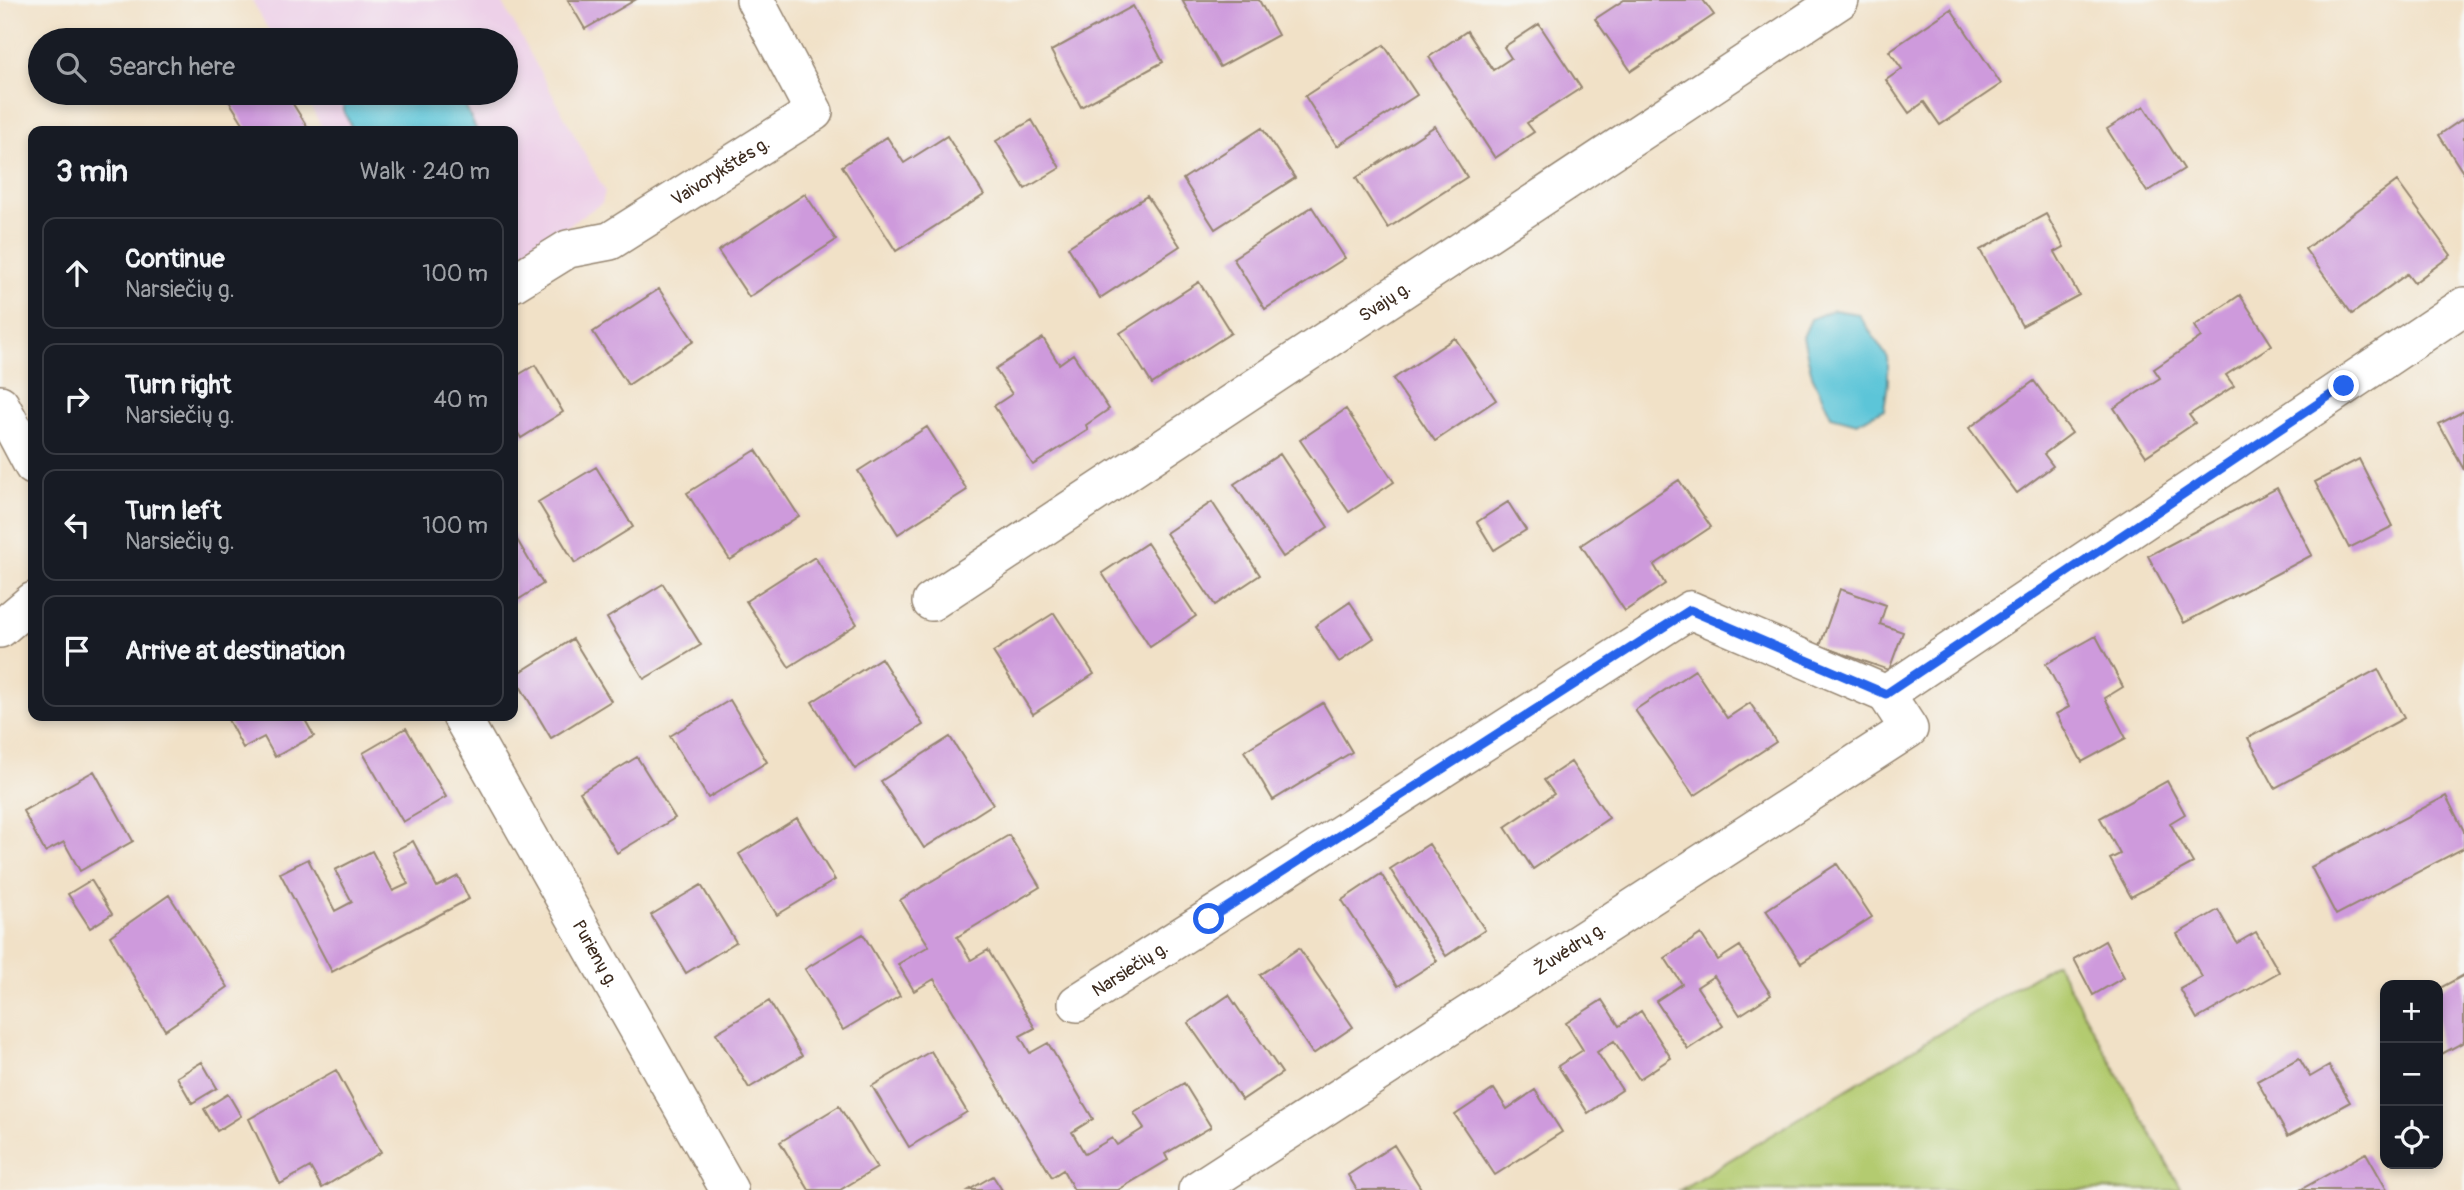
<!DOCTYPE html>
<meta charset="utf-8">
<style>
:root{--surface:#171b24;--page:#20242c;--text:#f1f3f6;--muted:#9ea1a6;--line:#363941}
body{margin:0;font-family:Pangolin,sans-serif;background:var(--page);color:var(--text)}
.controls{position:absolute;right:21px;bottom:21px;display:grid;overflow:hidden;border-radius:14px;box-shadow:0 4px 10px #0003}
.controls button{width:63px;height:63px;display:grid;place-items:center;padding:0;border:0;border-bottom:2px solid var(--line);background:var(--surface);color:var(--text);font:35px sans-serif}
.stop{position:absolute;width:21px;height:21px;margin:-16px;border:5px solid #2563eb;border-radius:50%;background:#fff}
.stop.end{background:#2563eb;border-color:#fff;box-shadow:0 2px 7px #0008}
.list{margin:0;padding:0;list-style:none}
h2{display:flex;justify-content:space-between;align-items:center;height:91px;margin:0;padding:0 28px;font-size:30px}
h2 small{font-size:23px;font-weight:400;color:var(--muted)}
.list li{display:grid;grid-template-columns:46px 1fr auto;gap:21px;align-items:center;box-sizing:border-box;height:112px;margin:0 14px 14px;padding:0 14px;border:2px solid var(--line);border-radius:14px}
.list b{display:block;font-size:26px;white-space:nowrap}
.list p{margin:0;font-size:23px;white-space:nowrap;color:var(--muted)}
.list em{font-size:23px;font-style:normal;color:var(--muted)}
.icon{flex:none;width:38px;height:38px;fill:none;stroke:currentColor;stroke-width:2;stroke-linecap:round;stroke-linejoin:round}
.map{position:relative;flex:none;width:2464px;height:1190px;overflow:hidden}
.search{position:absolute;background:var(--surface);box-shadow:0 4px 10px #0003;left:28px;top:28px;width:490px;height:77px;display:flex;align-items:center;gap:18px;box-sizing:border-box;padding:0 24px;border-radius:38px;color:var(--muted);font-size:26px}
.panel{position:absolute;background:var(--surface);box-shadow:0 4px 10px #0003;left:28px;top:126px;width:490px;height:595px;border-radius:14px}
.map>svg:first-child{display:block}
</style>
<div class="map">
<svg width="2464" height="1190" viewBox="0 0 2464 1190">
<rect width="100%" height="100%" fill="#f6f6f2"/>
<filter id="ink" filterUnits="userSpaceOnUse"><feTurbulence type="fractalNoise" baseFrequency=".0143" numOctaves="2"/><feDisplacementMap in="SourceGraphic" scale="14" xChannelSelector="R" yChannelSelector="G"/><feConvolveMatrix kernelMatrix="1 2 1 2 8 2 1 2 1" color-interpolation-filters="sRGB"/></filter>
<filter id="wash" filterUnits="userSpaceOnUse"><feTurbulence type="fractalNoise" baseFrequency=".00686" numOctaves="4" result="noise"/><feDisplacementMap in="SourceGraphic" scale="28" xChannelSelector="R" yChannelSelector="G"/><feGaussianBlur stdDeviation="1.57" result="paint"/><feColorMatrix in="noise" values="0 0 0 0 0 0 0 0 0 0 0 0 0 0 0 0 0 1.4 0 .05"/><feComposite in="paint" operator="in"/></filter>
<g filter="url(#wash)">
<rect width="100%" height="100%" fill="#f1e1c7"/>
<path fill="#edd0e8" d="M 252,0 L 501,0 L 605,191 L 602,203 L 513,262 L 513,131 L 324,131 L 303,93 L 506,93 L 506,40 L 274,40 Z"/>
<path fill="#b3cb70" stroke="#777a47" stroke-width="2" d="M 2056,963 L 2182,1190 L 1680,1190 Z"/>
<path fill="#5cc5d8" stroke="#4c787b" stroke-width="2" d="M 343,93 L 459,93 L 477,131 L 353,131 L 343,109 Z
M 1833,310 L 1858,314 L 1888,358 L 1888,383 L 1884,409 L 1857,423 L 1831,416 L 1812,375 L 1803,337 L 1811,319 Z"/>
<g id="blocks">
<path fill="#ce9adc" d="M 568,0 L 635,0 L 585,29 Z
M 1182,0 L 1259,0 L 1278,35 L 1220,67 Z
M 1624,0 L 1703,0 L 1714,15 L 1631,71 L 1595,19 Z
M 1133,6 L 1163,62 L 1081,107 L 1051,51 Z
M 1951,9 L 2001,84 L 1940,125 L 1924,102 L 1909,113 L 1886,80 L 1902,69 L 1889,51 Z
M 1539,24 L 1581,88 L 1527,123 L 1534,132 L 1495,158 L 1429,57 L 1467,31 L 1493,70 L 1511,58 L 1504,47 Z
M 1384,45 L 1417,95 L 1337,146 L 1305,96 Z
M 224,93 L 286,93 L 310,131 L 248,131 Z
M 2144,106 L 2184,169 L 2147,192 L 2107,129 Z
M 2464,118 L 2464,174 L 2439,135 Z
M 1032,120 L 1060,168 L 1025,189 L 996,141 Z
M 1435,126 L 1467,177 L 1388,228 L 1356,178 Z
M 1262,128 L 1295,178 L 1215,229 L 1183,179 Z
M 947,136 L 984,195 L 896,251 L 842,166 L 887,137 L 904,163 Z
M 2397,181 L 2451,255 L 2414,283 L 2407,274 L 2352,314 L 2305,249 Z
M 805,194 L 836,240 L 749,297 L 718,251 Z
M 1147,196 L 1180,246 L 1100,298 L 1068,247 Z
M 1312,207 L 1345,258 L 1265,309 L 1233,258 Z
M 2046,214 L 2064,247 L 2055,252 L 2079,295 L 2022,326 L 1980,250 Z
M 1199,282 L 1231,333 L 1152,384 L 1120,333 Z
M 659,289 L 694,341 L 628,385 L 593,332 Z
M 2240,295 L 2272,345 L 2226,375 L 2234,386 L 2189,415 L 2195,423 L 2146,456 L 2114,408 L 2160,378 L 2154,369 L 2201,337 L 2194,326 Z
M 1043,338 L 1059,364 L 1073,354 L 1109,409 L 1086,425 L 1088,430 L 1033,465 L 994,406 L 1012,394 L 995,369 Z
M 1455,338 L 1496,400 L 1435,441 L 1393,379 Z
M 535,365 L 563,412 L 521,438 L 513,425 L 513,378 Z
M 2034,381 L 2072,433 L 2044,454 L 2053,466 L 2017,493 L 1969,428 Z
M 1346,409 L 1394,482 L 1349,512 L 1300,440 Z
M 2464,411 L 2464,470 L 2439,424 Z
M 927,427 L 967,490 L 898,534 L 858,471 Z
M 756,450 L 799,516 L 730,560 L 687,493 Z
M 1280,454 L 1328,527 L 1283,557 L 1234,484 Z
M 2359,459 L 2393,526 L 2349,548 L 2315,482 Z
M 596,467 L 633,527 L 575,563 L 538,502 Z
M 1679,480 L 1711,527 L 1654,565 L 1665,584 L 1625,611 L 1581,545 Z
M 2277,488 L 2312,555 L 2184,623 L 2148,556 Z
M 1212,502 L 1260,575 L 1215,605 L 1166,533 Z
M 1508,502 L 1526,530 L 1494,550 L 1477,522 Z
M 513,533 L 543,584 L 513,603 Z
M 1147,543 L 1196,616 L 1150,647 L 1102,573 Z
M 815,557 L 857,624 L 789,667 L 746,601 Z
M 663,584 L 701,645 L 644,679 L 607,618 Z
M 1840,589 L 1886,605 L 1880,624 L 1903,632 L 1889,670 L 1820,646 Z
M 1350,602 L 1374,638 L 1339,662 L 1315,626 Z
M 1054,613 L 1094,674 L 1033,714 L 993,652 Z
M 2096,636 L 2123,687 L 2105,698 L 2126,738 L 2082,762 L 2056,714 L 2069,707 L 2046,664 Z
M 573,639 L 611,701 L 551,738 L 514,676 Z
M 881,658 L 923,725 L 855,769 L 812,702 Z
M 2378,669 L 2404,718 L 2275,788 L 2248,738 Z
M 1695,670 L 1727,718 L 1750,703 L 1776,742 L 1694,796 L 1635,710 Z
M 730,700 L 767,762 L 708,798 L 670,736 Z
M 1323,703 L 1352,752 L 1273,800 L 1244,751 Z
M 226,716 L 303,716 L 314,736 L 275,757 L 264,737 L 243,748 Z
M 406,728 L 446,797 L 403,822 L 363,753 Z
M 950,737 L 993,804 L 924,848 L 881,781 Z
M 637,757 L 675,818 L 617,853 L 580,792 Z
M 1571,762 L 1609,818 L 1533,869 L 1505,827 L 1554,794 L 1544,780 Z
M 94,771 L 133,841 L 80,871 L 64,842 L 45,852 L 23,811 Z
M 2167,781 L 2185,814 L 2170,823 L 2193,863 L 2131,897 L 2110,859 L 2120,854 L 2100,818 Z
M 2446,796 L 2464,831 L 2464,848 L 2336,915 L 2311,867 Z
M 797,818 L 835,880 L 777,915 L 739,854 Z
M 1009,835 L 1040,887 L 957,937 L 971,960 L 988,950 L 1035,1028 L 1020,1036 L 1030,1053 L 1048,1043 L 1093,1119 L 1072,1132 L 1085,1154 L 1112,1138 L 1117,1145 L 1144,1128 L 1134,1113 L 1184,1083 L 1211,1127 L 1165,1154 L 1168,1160 L 1118,1190 L 1074,1190 L 1063,1170 L 1052,1177 L 934,979 L 914,991 L 898,964 L 929,946 L 900,900 Z
M 413,841 L 437,887 L 458,876 L 469,899 L 332,972 L 280,873 L 308,859 L 335,911 L 352,902 L 335,870 L 372,851 L 393,891 L 408,884 L 392,852 Z
M 1429,844 L 1485,930 L 1446,956 L 1390,869 Z
M 1837,864 L 1872,917 L 1801,963 L 1766,910 Z
M 1381,874 L 1437,961 L 1398,986 L 1342,900 Z
M 91,880 L 112,914 L 90,928 L 68,894 Z
M 701,885 L 736,942 L 686,973 L 651,915 Z
M 169,895 L 228,987 L 165,1030 L 110,936 Z
M 2218,910 L 2237,943 L 2256,932 L 2279,972 L 2197,1019 L 2180,989 L 2202,977 L 2177,934 Z
M 863,934 L 900,996 L 843,1030 L 805,969 Z
M 1701,934 L 1718,960 L 1740,946 L 1771,995 L 1740,1015 L 1714,976 L 1697,987 L 1723,1026 L 1688,1049 L 1656,1001 L 1682,984 L 1665,958 Z
M 2105,941 L 2124,977 L 2093,995 L 2074,959 Z
M 1299,948 L 1353,1027 L 1313,1054 L 1260,975 Z
M 2464,975 L 2464,1042 L 2438,1056 L 2438,989 Z
M 1229,995 L 1282,1073 L 1242,1100 L 1188,1023 Z
M 1602,1000 L 1619,1026 L 1641,1011 L 1671,1058 L 1639,1079 L 1614,1041 L 1597,1052 L 1622,1090 L 1588,1113 L 1558,1066 L 1583,1050 L 1566,1023 Z
M 769,1001 L 802,1056 L 749,1088 L 716,1033 Z
M 931,1051 L 967,1112 L 909,1147 L 872,1086 Z
M 2299,1058 L 2310,1077 L 2329,1066 L 2350,1102 L 2288,1136 L 2257,1081 Z
M 202,1062 L 217,1088 L 192,1103 L 177,1077 Z
M 336,1070 L 381,1152 L 322,1188 L 310,1167 L 280,1184 L 249,1119 Z
M 1494,1089 L 1507,1109 L 1535,1090 L 1562,1132 L 1495,1175 L 1455,1115 Z
M 228,1094 L 241,1116 L 217,1131 L 204,1109 Z
M 839,1106 L 877,1168 L 840,1190 L 809,1190 L 780,1142 Z
M 1394,1145 L 1422,1190 L 1357,1190 L 1348,1175 Z
M 2366,1153 L 2387,1190 L 2300,1190 Z
M 993,1176 L 1002,1190 L 969,1190 Z"/>
</g>
</g>
<g filter="url(#ink)">
<use href="#blocks" fill-opacity="0" stroke="#968672" stroke-width="2"/>
<g fill="none" stroke-linecap="round" stroke-linejoin="round">
<g stroke="#968672" stroke-width="40">
<g id="minor">
<path id="s1" d="M 513,283 L 568,249 L 610,241 L 814,112 L 755,0"/>
<path d="M 0,404 L 33,466"/>
<path id="s2" d="M 931,602 L 1840,0"/>
<path d="M 0,629 L 33,601"/>
<path id="s3" d="M 461,716 L 729,1190"/>
<path id="s4" d="M 1077,1003 L 1690,610 L 1886,694 L 2464,306"/>
<path id="s5" d="M 1197,1190 L 1909,729 L 1886,694"/>
</g>
</g>
<use href="#minor" stroke="#fff" stroke-width="37"/>
</g>
</g>
<g fill="none" stroke-linecap="round" stroke-linejoin="round" filter="url(#ink)">
<path stroke="#2563eb" stroke-width="9" d="M 1209,919 L 1690,610 L 1886,694 L 2344,386"/>
</g>
<g text-anchor="middle" stroke-width="5" stroke-linejoin="round" paint-order="stroke">
<g font-size="18" fill="#3b2a1e" stroke="#f6f6f2">
<text dy="6" stroke="none"><textPath href="#s1" startOffset="238">Vaivorykštės g.</textPath></text>
<text dy="6" stroke="none"><textPath href="#s2" startOffset="544">Svajų g.</textPath></text>
<text dy="6" stroke="none"><textPath href="#s5" startOffset="444">Žuvėdrų g.</textPath></text>
<text dy="6" stroke="none"><textPath href="#s3" startOffset="273">Purienų g.</textPath></text>
<text dy="6" stroke="none"><textPath href="#s4" startOffset="63">Narsiečių g.</textPath></text>
</g>
</g>
</svg>
<div class="controls">
<button>+</button>
<button>−</button>
<button><svg class="icon" aria-label="locate" viewBox="0 0 24 24"><circle cx="12" cy="12" r="6"/><path d="M12 2v4M12 18v4M2 12h4M18 12h4"/></svg></button>
</div>
<div class="stop" style="left:1209px;top:919px"></div>
<div class="stop end" style="left:2344px;top:386px"></div>
<div class="search"><svg class="icon" aria-label="search" viewBox="0 0 24 24"><circle cx="10" cy="10" r="6"/><path d="M15 15l6 6"/></svg>Search here</div>
<section class="panel">
<h2>3 min<small>Walk · 240 m</small></h2>
<ul class="list">
<li><svg class="icon" aria-label="ahead" viewBox="0 0 24 24"><path d="M12 20V5M6 11l6-6 6 6"/></svg><div><b>Continue</b><p>Narsiečių g.</p></div><em>100 m</em></li>
<li><svg class="icon" aria-label="right" viewBox="0 0 24 24"><path d="M7 20v-9h11M14 6l5 5-5 5"/></svg><div><b>Turn right</b><p>Narsiečių g.</p></div><em>40 m</em></li>
<li><svg class="icon" aria-label="left" viewBox="0 0 24 24"><path d="M17 20v-9H6M10 6l-5 5 5 5"/></svg><div><b>Turn left</b><p>Narsiečių g.</p></div><em>100 m</em></li>
<li><svg class="icon" aria-label="arrive" viewBox="0 0 24 24"><path d="M6 21V4h12l-3 4 3 4H6"/></svg><div><b>Arrive at destination</b></div></li>
</ul>
</section>
</div>
